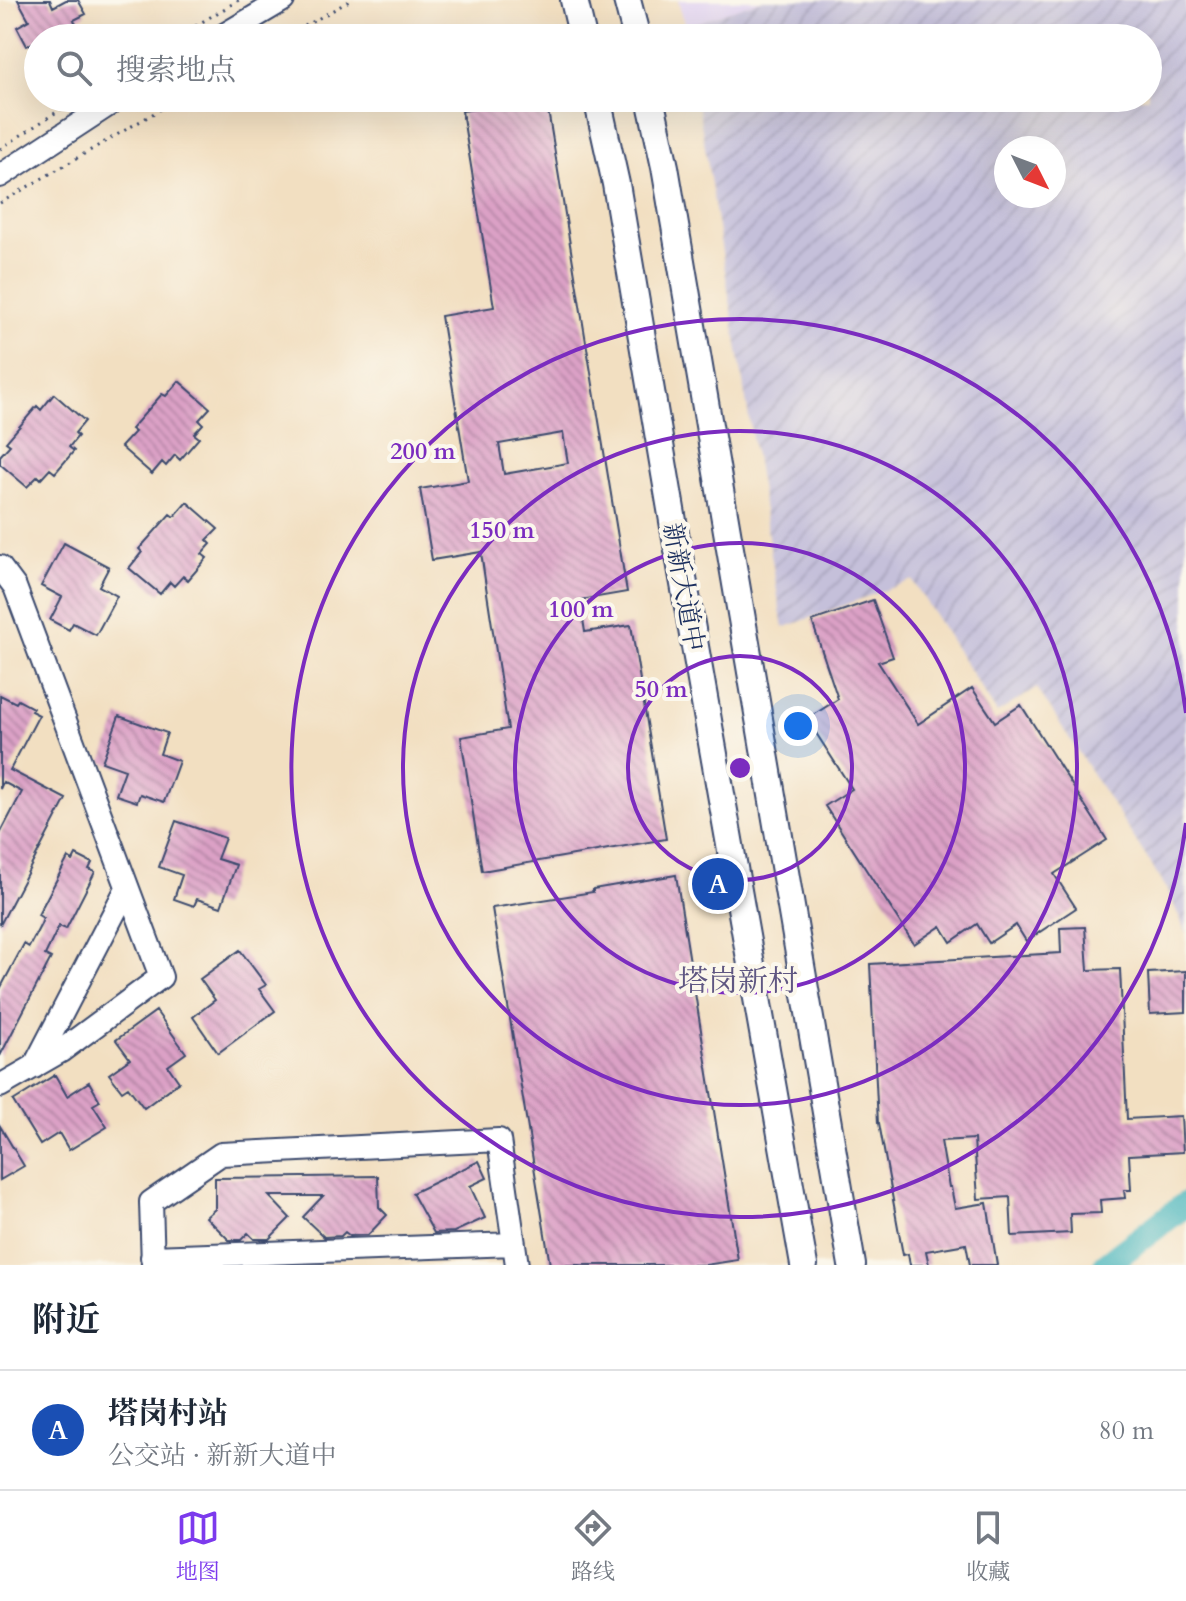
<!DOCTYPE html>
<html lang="zh">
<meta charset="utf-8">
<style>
:root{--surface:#fff;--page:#f2f2f3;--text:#1f2937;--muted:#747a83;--line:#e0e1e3;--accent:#7c3aed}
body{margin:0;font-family:Cardo,"Noto Serif SC",serif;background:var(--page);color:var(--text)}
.compass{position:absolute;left:994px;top:136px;width:72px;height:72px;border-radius:50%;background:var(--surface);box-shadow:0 8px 32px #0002;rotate:132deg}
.you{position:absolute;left:798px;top:726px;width:28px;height:28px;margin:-20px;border:6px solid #fff;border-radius:50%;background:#1a73e8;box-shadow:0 0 0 12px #1a73e833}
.badge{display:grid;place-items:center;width:52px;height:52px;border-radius:50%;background:var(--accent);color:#fff;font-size:26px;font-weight:700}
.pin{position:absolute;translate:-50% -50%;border:4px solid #fff;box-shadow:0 2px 8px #0006}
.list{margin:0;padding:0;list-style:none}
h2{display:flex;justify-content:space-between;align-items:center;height:104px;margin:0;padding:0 32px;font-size:34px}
h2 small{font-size:26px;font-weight:400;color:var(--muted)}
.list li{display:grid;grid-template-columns:52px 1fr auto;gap:24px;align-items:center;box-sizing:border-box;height:120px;padding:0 32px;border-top:2px solid var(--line)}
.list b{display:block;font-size:30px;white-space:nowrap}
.list p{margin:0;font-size:26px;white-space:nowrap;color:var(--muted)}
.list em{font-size:26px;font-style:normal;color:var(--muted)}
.icon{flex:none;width:44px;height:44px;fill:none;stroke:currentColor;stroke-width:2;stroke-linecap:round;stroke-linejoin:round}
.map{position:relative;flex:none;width:1186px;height:1265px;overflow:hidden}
.search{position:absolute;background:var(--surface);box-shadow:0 8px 32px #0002;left:24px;right:24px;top:24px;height:88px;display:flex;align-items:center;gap:20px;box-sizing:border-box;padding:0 28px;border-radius:44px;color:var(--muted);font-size:30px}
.sheet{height:224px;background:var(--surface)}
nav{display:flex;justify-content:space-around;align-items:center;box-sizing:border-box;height:112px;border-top:2px solid var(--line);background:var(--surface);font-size:22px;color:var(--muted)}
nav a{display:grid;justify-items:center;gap:4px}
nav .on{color:var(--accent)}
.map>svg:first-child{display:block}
</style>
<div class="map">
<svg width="1186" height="1265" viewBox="0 0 1186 1265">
<defs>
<pattern id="industrial-furrows" width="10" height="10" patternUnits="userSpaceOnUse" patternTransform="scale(2)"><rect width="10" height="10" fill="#c5c0da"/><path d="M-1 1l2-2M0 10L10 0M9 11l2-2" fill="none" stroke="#a9a5be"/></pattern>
<pattern id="building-back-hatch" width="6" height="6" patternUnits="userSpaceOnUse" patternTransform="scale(2)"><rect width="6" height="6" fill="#dca1c6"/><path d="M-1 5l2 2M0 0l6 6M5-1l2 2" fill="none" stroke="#b284a4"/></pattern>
</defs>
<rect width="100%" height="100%" fill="#fbf7ec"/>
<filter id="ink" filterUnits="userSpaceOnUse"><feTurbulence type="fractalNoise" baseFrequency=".0125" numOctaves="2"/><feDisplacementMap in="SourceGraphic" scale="16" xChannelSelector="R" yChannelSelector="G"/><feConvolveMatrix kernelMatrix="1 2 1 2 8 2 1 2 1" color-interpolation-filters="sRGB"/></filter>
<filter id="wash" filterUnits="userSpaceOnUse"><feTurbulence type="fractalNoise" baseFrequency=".006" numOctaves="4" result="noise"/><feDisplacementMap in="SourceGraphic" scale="32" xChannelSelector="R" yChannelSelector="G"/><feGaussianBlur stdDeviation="1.8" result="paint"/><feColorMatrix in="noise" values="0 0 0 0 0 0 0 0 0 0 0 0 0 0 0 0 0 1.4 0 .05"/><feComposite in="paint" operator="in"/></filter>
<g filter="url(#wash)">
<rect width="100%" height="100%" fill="#f2dfc1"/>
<path fill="#e2d4f3" d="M 678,0 L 762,0 L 685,27 Z"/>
<path fill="url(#industrial-furrows)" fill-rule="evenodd" d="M 762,0 L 1186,0 L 1186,933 L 1167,889 L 1037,688 L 997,713 L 912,580 L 783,628 L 697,98 L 1148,98 L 1148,38 L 687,38 L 685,27 ZM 1006,148 L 1054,148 L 1054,196 L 1006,196 Z"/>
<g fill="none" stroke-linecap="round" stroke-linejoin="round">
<path stroke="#44b4bb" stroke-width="26" d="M 1106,1265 L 1186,1204"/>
</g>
<g id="blocks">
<path fill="url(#building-back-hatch)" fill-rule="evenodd" d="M 18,0 L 50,0 L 53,7 L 66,0 L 78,0 L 86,14 L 74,20 L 83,38 L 38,38 L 38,40 L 27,46 L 17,27 L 29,20 Z
M 509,98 L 546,98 L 627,592 L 580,600 L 585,632 L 631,625 L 666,839 L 482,871 L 461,737 L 508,729 L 485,580 L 481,552 L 432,560 L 420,489 L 468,481 L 441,316 L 494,307 L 462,111 L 510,104 ZM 563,433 L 568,463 L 504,474 L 499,444 Z
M 179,381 L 210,408 L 199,420 L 203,424 L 194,434 L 199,438 L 180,460 L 175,455 L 166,466 L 162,462 L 152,474 L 121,447 L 135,432 L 131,429 L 162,394 L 166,396 Z
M 54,394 L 85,421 L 75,433 L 78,436 L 69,447 L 74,451 L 55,473 L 50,469 L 41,479 L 38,476 L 27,487 L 0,464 L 0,456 L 10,445 L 6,442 L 37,406 L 41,410 Z
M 187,502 L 218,529 L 207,540 L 211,544 L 202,554 L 207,558 L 188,580 L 183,576 L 174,586 L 170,582 L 160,594 L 129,568 L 142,552 L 139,549 L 170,514 L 174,517 Z
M 64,543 L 109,567 L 99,586 L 117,596 L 96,635 L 73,623 L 69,630 L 50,620 L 62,597 L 41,586 Z
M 873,600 L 893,657 L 878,662 L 918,724 L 972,688 L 995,722 L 1021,705 L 1107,840 L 1054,874 L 1076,908 L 1026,941 L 1016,925 L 989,943 L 977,924 L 951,942 L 941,926 L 914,944 L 825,806 L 852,789 L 807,719 L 838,699 L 812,621 Z
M 0,695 L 16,703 L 18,700 L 33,708 L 31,711 L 39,715 L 10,770 L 66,799 L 0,925 L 0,834 L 22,792 L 3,782 L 0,789 Z
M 119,716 L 167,733 L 160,754 L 179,761 L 164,802 L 140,794 L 137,802 L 116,795 L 125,770 L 102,762 Z
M 176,821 L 225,838 L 217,859 L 236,865 L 221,907 L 197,899 L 194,906 L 174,899 L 182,875 L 159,867 Z
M 76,855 L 92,863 L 89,869 L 95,872 L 66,929 L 59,926 L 45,955 L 51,958 L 0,1056 L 0,989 L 24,944 L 29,947 L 41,924 L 43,918 L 38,915 L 68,858 L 73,861 Z
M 676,875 L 738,1260 L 705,1265 L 550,1265 L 492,908 L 593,892 L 593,889 Z
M 1085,927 L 1088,970 L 1120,969 L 1127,1119 L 1181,1116 L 1183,1152 L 1129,1155 L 1131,1190 L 1124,1190 L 1125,1198 L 1100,1200 L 1101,1213 L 1070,1214 L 1071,1233 L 1012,1236 L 1010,1197 L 978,1199 L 974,1139 L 941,1141 L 949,1187 L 951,1187 L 955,1208 L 987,1203 L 997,1265 L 970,1265 L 966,1244 L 926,1251 L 929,1265 L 910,1265 L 908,1254 L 903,1255 L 879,1123 L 878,1123 L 870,964 L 1061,953 L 1060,928 Z
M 240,950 L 266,985 L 259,989 L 275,1011 L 218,1053 L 193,1017 L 215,1000 L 200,979 Z
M 1186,971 L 1186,1012 L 1150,1014 L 1148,973 Z
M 156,1011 L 186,1053 L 168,1066 L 179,1082 L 144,1108 L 128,1087 L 122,1091 L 109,1074 L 130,1059 L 116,1040 Z
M 55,1075 L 67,1096 L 89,1082 L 100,1101 L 93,1105 L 107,1127 L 69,1150 L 59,1133 L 40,1145 L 13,1101 Z
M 0,1126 L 24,1166 L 0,1180 Z
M 479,1161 L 487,1178 L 470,1186 L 485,1218 L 454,1232 L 434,1233 L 412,1193 Z
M 378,1176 L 379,1207 L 387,1215 L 368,1235 L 350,1236 L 345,1232 L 341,1236 L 324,1237 L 303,1217 L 323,1196 L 269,1196 L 290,1218 L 269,1239 L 254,1239 L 248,1233 L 241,1240 L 229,1240 L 206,1217 L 215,1209 L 215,1178 Z"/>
</g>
</g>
<g filter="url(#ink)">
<use href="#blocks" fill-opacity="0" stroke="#3b496d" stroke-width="2"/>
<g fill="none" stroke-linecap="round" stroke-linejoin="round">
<g stroke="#3b496d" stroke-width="26">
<path id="minor" d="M 219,38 L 283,0
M 0,176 L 119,98
M 0,567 L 15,587 L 161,977 L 61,1051 L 0,1086
M 34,1067 L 127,888
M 152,1257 L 514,1244
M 153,1265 L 151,1202 L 221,1154 L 499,1140 L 517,1265"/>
</g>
<g stroke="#3b496d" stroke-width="30">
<path id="major" d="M 574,0 L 583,38
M 627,0 L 637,38
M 597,98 L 616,184 L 675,533 L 804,1265
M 650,98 L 665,167 L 852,1265"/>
</g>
<path stroke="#3b496d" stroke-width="3" stroke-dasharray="2 6" stroke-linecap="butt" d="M 175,38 L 239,0
M 284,38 L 351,0
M 0,149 L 78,98
M 0,203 L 180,98"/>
<use href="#minor" stroke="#fff" stroke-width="22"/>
<use href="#major" stroke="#fff" stroke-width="26"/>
</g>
</g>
<g fill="none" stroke="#7b2cbf" stroke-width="4">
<circle cx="740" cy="768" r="112"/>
<circle cx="740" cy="768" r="225"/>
<circle cx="740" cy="768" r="337"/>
<path d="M1186 823A449 449 0 1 1 1186 713"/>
</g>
<g text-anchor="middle" stroke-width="8" stroke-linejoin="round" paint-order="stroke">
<g font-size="26" fill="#1b2f5e" stroke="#fbf7ec">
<text transform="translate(684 587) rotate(80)" y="9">新新大道中</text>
</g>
<g font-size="30" fill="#5f5782" stroke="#fbf7ec">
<text x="738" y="991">塔岗新村</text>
</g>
</g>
<circle cx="740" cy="768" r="12" fill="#7b2cbf" stroke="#fbf7ec" stroke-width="4"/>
<g font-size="24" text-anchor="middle" font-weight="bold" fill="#7b2cbf" stroke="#fbf7ec" stroke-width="8" stroke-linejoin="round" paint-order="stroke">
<text x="423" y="459">200 m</text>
<text x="502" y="538">150 m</text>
<text x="581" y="617">100 m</text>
<text x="661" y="697">50 m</text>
</g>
</svg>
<svg class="compass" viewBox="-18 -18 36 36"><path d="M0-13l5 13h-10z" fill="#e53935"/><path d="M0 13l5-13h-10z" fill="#747a83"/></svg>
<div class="you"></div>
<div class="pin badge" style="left:718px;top:884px;background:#1a4fb4">A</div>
<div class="search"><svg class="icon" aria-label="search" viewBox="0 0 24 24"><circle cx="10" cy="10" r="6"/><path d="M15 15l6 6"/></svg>搜索地点</div>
</div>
<section class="sheet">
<h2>附近<small></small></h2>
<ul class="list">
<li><span class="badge" style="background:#1a4fb4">A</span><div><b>塔岗村站</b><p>公交站 · 新新大道中</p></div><em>80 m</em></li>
</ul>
</section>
<nav>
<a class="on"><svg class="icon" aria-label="map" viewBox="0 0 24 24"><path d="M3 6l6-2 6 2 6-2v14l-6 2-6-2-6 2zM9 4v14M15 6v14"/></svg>地图</a>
<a><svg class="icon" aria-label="directions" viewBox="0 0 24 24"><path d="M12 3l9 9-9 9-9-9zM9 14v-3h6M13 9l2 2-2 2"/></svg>路线</a>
<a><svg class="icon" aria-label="saved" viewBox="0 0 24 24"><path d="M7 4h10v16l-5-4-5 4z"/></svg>收藏</a>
</nav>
